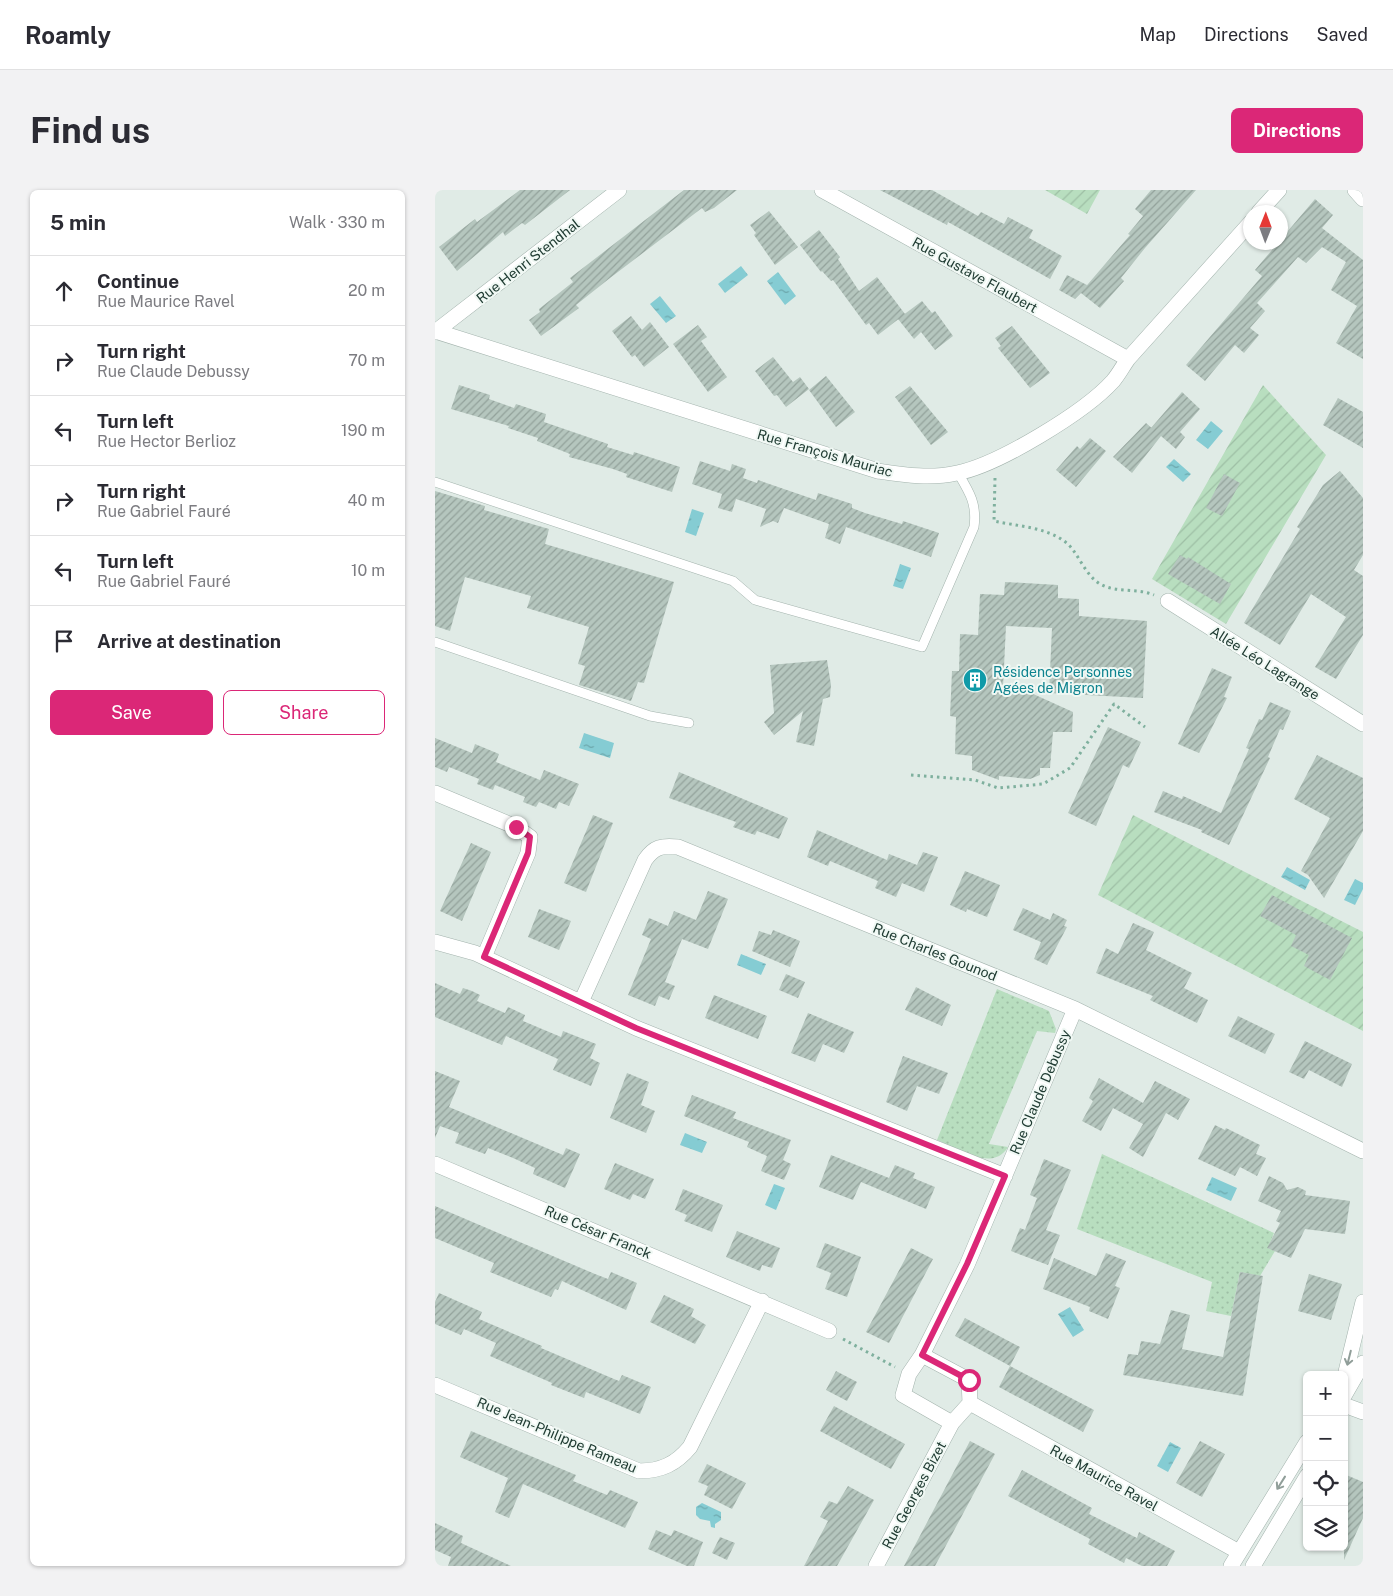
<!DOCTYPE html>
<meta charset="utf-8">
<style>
:root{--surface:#fff;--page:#f2f2f3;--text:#2b2b33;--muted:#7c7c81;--line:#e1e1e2;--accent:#db2777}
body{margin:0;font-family:"Public Sans",sans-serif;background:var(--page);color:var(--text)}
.controls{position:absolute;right:15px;bottom:15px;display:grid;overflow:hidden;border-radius:8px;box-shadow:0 1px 4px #0004}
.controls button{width:45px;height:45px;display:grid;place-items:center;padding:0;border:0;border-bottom:1px solid var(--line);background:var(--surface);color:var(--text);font:25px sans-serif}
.compass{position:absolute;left:808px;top:15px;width:45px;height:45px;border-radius:50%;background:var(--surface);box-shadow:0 1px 4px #0004;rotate:1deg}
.stop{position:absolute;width:15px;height:15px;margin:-11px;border:4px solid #db2777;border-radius:50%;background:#fff}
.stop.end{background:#db2777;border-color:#fff;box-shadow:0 1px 5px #0008}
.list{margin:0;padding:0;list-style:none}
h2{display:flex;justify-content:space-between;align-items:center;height:65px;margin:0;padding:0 20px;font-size:21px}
h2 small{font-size:16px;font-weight:400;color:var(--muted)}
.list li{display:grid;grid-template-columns:32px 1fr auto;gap:15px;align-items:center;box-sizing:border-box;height:70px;padding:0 20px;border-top:1px solid var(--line)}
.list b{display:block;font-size:19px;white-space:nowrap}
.list p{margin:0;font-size:16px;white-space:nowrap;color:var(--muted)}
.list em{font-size:16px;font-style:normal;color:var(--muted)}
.actions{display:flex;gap:10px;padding:15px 20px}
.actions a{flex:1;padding:11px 0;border:1px solid var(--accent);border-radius:8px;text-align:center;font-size:18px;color:var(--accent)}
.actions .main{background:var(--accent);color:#fff}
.icon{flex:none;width:28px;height:28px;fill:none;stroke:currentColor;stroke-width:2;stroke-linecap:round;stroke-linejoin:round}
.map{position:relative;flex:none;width:928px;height:1376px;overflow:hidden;border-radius:8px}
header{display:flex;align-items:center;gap:30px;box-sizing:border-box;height:70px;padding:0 25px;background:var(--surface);border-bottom:1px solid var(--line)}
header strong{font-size:24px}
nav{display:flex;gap:28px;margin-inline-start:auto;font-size:18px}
.intro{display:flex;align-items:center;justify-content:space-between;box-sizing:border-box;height:120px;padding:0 30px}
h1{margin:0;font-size:35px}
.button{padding:12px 22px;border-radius:8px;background:var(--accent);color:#fff;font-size:18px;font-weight:700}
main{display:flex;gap:30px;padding:0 30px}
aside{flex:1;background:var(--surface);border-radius:8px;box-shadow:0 1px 4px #0004}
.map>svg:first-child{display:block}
</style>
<header>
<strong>Roamly</strong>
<nav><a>Map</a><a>Directions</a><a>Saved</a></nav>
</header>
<div class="intro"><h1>Find us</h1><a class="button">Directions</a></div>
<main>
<aside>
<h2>5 min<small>Walk · 330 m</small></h2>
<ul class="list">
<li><svg class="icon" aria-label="ahead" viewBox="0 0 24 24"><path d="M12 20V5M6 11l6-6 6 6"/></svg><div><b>Continue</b><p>Rue Maurice Ravel</p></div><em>20 m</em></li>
<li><svg class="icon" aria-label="right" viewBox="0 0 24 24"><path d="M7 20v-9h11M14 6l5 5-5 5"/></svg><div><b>Turn right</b><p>Rue Claude Debussy</p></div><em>70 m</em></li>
<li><svg class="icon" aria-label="left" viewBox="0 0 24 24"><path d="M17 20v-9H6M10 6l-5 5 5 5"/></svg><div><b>Turn left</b><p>Rue Hector Berlioz</p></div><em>190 m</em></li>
<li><svg class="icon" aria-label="right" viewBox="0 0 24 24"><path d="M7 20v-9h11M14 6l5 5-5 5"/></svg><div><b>Turn right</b><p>Rue Gabriel Fauré</p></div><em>40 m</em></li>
<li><svg class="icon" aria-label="left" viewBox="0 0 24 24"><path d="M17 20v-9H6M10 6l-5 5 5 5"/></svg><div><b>Turn left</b><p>Rue Gabriel Fauré</p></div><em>10 m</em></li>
<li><svg class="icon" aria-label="arrive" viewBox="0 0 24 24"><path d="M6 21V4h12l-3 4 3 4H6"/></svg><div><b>Arrive at destination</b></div></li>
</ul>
<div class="actions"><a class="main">Save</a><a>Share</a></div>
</aside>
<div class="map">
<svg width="928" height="1376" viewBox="0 0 928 1376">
<defs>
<pattern id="grass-dots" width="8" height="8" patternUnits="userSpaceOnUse" patternTransform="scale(1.25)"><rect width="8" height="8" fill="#b8debf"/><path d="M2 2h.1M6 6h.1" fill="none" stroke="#9ebfa5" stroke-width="1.8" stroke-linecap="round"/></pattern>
<pattern id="garden-furrows" width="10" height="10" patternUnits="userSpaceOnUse" patternTransform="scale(1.25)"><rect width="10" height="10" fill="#b8debf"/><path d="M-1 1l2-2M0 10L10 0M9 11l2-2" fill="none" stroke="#9ebfa5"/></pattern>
<pattern id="water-ripples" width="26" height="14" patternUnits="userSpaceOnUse" patternTransform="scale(1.25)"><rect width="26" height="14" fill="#85ccd3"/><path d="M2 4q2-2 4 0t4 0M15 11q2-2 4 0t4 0" fill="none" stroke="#6ca7ac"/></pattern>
<pattern id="building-hatch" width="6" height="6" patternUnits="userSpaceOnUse" patternTransform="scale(1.25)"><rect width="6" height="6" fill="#b5c6be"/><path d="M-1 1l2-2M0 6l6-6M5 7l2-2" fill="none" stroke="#93a29b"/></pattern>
</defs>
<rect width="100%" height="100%" fill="#e0ebe6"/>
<path fill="url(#grass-dots)" d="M 562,799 L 614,821 L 621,839 L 620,843 L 602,841 L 554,954 L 573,957 C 558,983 521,958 502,950 Z
M 667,964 L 839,1043 L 833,1058 L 840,1061 L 825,1086 L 805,1082 L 796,1126 L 771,1121 L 777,1092 L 642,1039 Z"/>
<path fill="url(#garden-furrows)" d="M 610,0 L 665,0 L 652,24 Z
M 828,195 L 891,265 L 791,434 L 717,389 Z
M 698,625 L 928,742 L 928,841 L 663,705 Z"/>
<path fill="url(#water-ripples)" d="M 306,76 L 313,85 L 290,103 L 283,94 Z
M 343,82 L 361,106 L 350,115 L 332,91 Z
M 225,106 L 241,126 L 231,133 L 215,114 Z
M 776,231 L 788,241 L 773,259 L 761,250 Z
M 739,269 L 756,284 L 748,292 L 731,277 Z
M 257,319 L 269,323 L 261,346 L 250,342 Z
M 465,374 L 476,378 L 468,399 L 458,396 Z
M 149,543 L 179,553 L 175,568 L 144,558 Z
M 852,677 L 875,690 L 870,700 L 846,687 Z
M 920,689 L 928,693 L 928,699 L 920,715 L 909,710 Z
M 306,764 L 331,774 L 326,785 L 302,775 Z
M 250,943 L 272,952 L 267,963 L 245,955 Z
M 777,987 L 802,998 L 796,1011 L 771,1000 Z
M 339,994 L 350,998 L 341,1020 L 330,1015 Z
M 635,1117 L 649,1140 L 638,1147 L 623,1124 Z
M 735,1252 L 746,1258 L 733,1282 L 722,1276 Z
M 267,1313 L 286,1322 L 286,1330 L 280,1334 L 280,1338 L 276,1337 L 275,1331 L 265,1329 L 261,1325 L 261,1317 Z"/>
<path fill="url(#building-hatch)" d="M 85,0 L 135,0 L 90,35 L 87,33 L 70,46 L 68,42 L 22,81 L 4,57 L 40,29 L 42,32 Z
M 249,0 L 302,0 L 279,18 L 270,22 L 267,18 L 175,88 L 141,115 L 144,118 L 106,146 L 94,130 L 105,122 L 104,119 L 138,92 L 135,88 Z
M 445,0 L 497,0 L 543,26 L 546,22 L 569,34 L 573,27 L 598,40 L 594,48 L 627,66 L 615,89 L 513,32 L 512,35 Z
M 716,0 L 761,0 L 710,58 L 686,88 L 689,91 L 665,118 L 646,103 L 640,109 L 624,100 L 632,85 L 652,95 L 647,101 L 695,45 L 693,44 L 708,26 L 700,19 Z
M 880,9 L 898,25 L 887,38 L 928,70 L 928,169 L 901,153 L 922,116 L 896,100 L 911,72 L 887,57 L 871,73 L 863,67 L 822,113 L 830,121 L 815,138 L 824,145 L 809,163 L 800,155 L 770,191 L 751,175 L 827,86 L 820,80 Z
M 334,21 L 363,57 L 340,75 L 319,45 L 321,43 L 315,35 Z
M 384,40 L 405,67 L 403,69 L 424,101 L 442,87 L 470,124 L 443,145 L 434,133 L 431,135 L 398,90 L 396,91 L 387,81 L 386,82 L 365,55 Z
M 487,111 L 497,123 L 500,121 L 518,146 L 500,160 L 486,142 L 479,149 L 463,129 Z
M 196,126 L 207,140 L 215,132 L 234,157 L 209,177 L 200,165 L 197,167 L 177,141 Z
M 263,135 L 272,147 L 266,151 L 292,187 L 273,202 L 238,154 Z
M 577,136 L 615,183 L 595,198 L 563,158 L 566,156 L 560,148 Z
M 338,167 L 358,192 L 365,187 L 374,199 L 351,217 L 342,205 L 339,206 L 320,181 Z
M 391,186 L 420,222 L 401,237 L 374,200 Z
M 24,195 L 55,205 L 54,209 L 79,218 L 81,214 L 111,224 L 109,232 L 173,254 L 172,257 L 198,265 L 199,262 L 245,277 L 237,302 L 191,287 L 192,284 L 178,279 L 134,267 L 135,264 L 102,251 L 103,248 L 73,238 L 74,236 L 16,219 Z
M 475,196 L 513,242 L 496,255 L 460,207 Z
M 747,202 L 765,219 L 745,242 L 750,247 L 741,259 L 726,246 L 697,283 L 678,267 L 711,233 L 719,240 L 716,238 Z
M 903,208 L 928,222 L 928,258 L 888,235 Z
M 655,248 L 671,261 L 641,297 L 621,280 L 642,256 L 645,259 Z
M 265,271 L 295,281 L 297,274 L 311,279 L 308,288 L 322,293 L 323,290 L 381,310 L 383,303 L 417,314 L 417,318 L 430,323 L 467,334 L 468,331 L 504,343 L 496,367 L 411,337 L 405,354 L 390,348 L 394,334 L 349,318 L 343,333 L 338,331 L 325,337 L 331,319 L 301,309 L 297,322 L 283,318 L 287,304 L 257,294 Z
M 905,281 L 928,308 L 928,365 L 919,380 L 928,386 L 928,445 L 901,489 L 880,477 L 911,427 L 876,404 L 845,455 L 809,433 L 865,339 L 862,337 L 888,295 Z
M 789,284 L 805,293 L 787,326 L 771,318 Z
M 0,301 L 50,316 L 49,320 L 114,339 L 110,354 L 239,392 L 209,493 L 203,492 L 196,511 L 144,495 L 150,476 L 143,474 L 154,437 L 92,418 L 96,406 L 30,387 L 15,441 L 0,436 Z
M 745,365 L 752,369 L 753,367 L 796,394 L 785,414 L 733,384 Z
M 570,392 L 623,395 L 623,408 L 644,409 L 644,426 L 712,431 L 708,508 L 614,503 L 617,438 L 571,436 L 568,497 L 585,498 L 638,522 L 637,542 L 618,542 L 615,578 L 605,578 L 605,585 L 595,589 L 564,586 L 564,590 L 537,580 L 537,566 L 520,564 L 521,527 L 515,526 L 517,481 L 524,481 L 525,444 L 543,445 L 545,404 L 569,405 Z
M 392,470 L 396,495 L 395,507 L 388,509 L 379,556 L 361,552 L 368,521 L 339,545 L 329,532 L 339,523 L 335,475 Z
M 777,478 L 797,487 L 789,507 L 792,508 L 764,563 L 743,554 Z
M 835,512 L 856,521 L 848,540 L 845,539 L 833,567 L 835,568 L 794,655 L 766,642 L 767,640 L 719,622 L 728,601 L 747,609 L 748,606 L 786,623 L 814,559 L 811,558 L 824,529 L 827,530 Z
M 673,537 L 706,552 L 694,578 L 688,575 L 661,636 L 633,623 Z
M 0,548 L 37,563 L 40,554 L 64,564 L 61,572 L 105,590 L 109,580 L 144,594 L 134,616 L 124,612 L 121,619 L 104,612 L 101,617 L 88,612 L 90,607 L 60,595 L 58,600 L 42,594 L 44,589 L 14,577 L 12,582 L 0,577 Z
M 882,565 L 928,588 L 928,641 L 889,708 L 873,685 L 866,681 L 895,628 L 859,609 Z
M 244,582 L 353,628 L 344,649 L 322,641 L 320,645 L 298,637 L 301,632 L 234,608 Z
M 158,625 L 178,633 L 151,702 L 129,693 Z
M 382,640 L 452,670 L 454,664 L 482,675 L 488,662 L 503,667 L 489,702 L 467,693 L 461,707 L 440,698 L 443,691 L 395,671 L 393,676 L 372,667 Z
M 36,653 L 56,662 L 27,731 L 5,721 Z
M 530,681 L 565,695 L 552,727 L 532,719 L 531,722 L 515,715 Z
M 273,701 L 293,709 L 273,759 L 247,749 L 230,792 L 240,796 L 234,810 L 224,806 L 220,816 L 193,805 L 216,749 L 207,745 L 214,728 L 233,736 L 239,721 L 261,730 Z
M 837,705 L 917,748 L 895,790 L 869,776 L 874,765 L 856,756 L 861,745 L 825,726 Z
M 588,718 L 615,730 L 618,723 L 632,730 L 629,736 L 632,737 L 612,775 L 599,769 L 606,752 L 578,740 Z
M 104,719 L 136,731 L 124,760 L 93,747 Z
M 698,733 L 719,742 L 711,760 L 757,783 L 749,798 L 773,810 L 762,833 L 715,810 L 718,806 L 661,783 L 671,758 L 683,764 Z
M 338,740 L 365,751 L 355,777 L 317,761 L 324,741 L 336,745 Z
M 351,784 L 370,792 L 363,808 L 344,800 Z
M 0,793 L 25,804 L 28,798 L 37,801 L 45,805 L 42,811 L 70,823 L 73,817 L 90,825 L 88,831 L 126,847 L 128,841 L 161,854 L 155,868 L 165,873 L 156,896 L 118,880 L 123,869 L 71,846 L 67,855 L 0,827 Z
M 481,797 L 516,815 L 507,836 L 470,820 Z
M 279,805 L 332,826 L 323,849 L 270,828 Z
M 373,823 L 419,842 L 409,863 L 388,854 L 380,872 L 356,863 Z
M 803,826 L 840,844 L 830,864 L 793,846 Z
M 870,851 L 917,874 L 907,897 L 874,880 L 869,889 L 854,882 Z
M 468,866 L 513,883 L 504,904 L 482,896 L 472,921 L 451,912 Z
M 0,881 L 25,891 L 14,917 L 128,965 L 131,958 L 145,964 L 130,998 L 98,984 L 100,978 L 78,968 L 53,958 L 50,964 L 20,953 L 24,943 L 5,936 L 0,948 Z
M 192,883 L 214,892 L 206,915 L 220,921 L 211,943 L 175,928 Z
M 664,888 L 708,913 L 720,891 L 755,909 L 743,930 L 731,923 L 708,967 L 694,958 L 708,934 L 678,918 L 666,941 L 647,931 L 658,911 L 654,908 Z
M 257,905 L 301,922 L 298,928 L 356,950 L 348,970 L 356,974 L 349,990 L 326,981 L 332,966 L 312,957 L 314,952 L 249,926 Z
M 780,935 L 790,940 L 791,938 L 825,955 L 821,964 L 831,968 L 822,986 L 805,977 L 800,986 L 763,969 Z
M 396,965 L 454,988 L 460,975 L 480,983 L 478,988 L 500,997 L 491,1019 L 426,992 L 418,1010 L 384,997 Z
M 609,969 L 636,980 L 611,1040 L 625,1045 L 613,1075 L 576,1061 L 585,1038 L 590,1040 L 602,1008 L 595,1005 Z
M 180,973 L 219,989 L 210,1009 L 198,1004 L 195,1010 L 169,999 Z
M 834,986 L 848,993 L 852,1000 L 863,997 L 871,1001 L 870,1005 L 915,1011 L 910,1044 L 870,1039 L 856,1068 L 832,1058 L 845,1033 L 841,1031 L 846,1021 L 823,1011 Z
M 248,999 L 288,1015 L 277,1042 L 249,1031 L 252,1025 L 240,1020 Z
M 0,1016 L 160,1084 L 173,1089 L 176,1082 L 202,1093 L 191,1120 L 127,1091 L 123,1100 L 120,1099 L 116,1107 L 55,1082 L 59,1073 L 0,1048 Z
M 302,1041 L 345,1058 L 337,1078 L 327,1075 L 325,1081 L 291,1067 Z
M 390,1053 L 426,1067 L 412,1107 L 390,1099 L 396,1083 L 381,1077 Z
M 476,1058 L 498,1069 L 454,1153 L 431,1142 Z
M 671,1063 L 691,1071 L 680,1096 L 685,1098 L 673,1129 L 654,1121 L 655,1117 L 608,1099 L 619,1068 L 661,1086 Z
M 805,1082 L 828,1086 L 808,1206 L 688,1185 L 693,1164 L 703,1165 L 706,1151 L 725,1154 L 736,1120 L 755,1125 L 747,1159 L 788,1167 Z
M 874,1084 L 907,1094 L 896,1130 L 863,1121 Z
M 4,1103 L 47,1122 L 44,1129 L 107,1156 L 106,1158 L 179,1189 L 184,1191 L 187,1185 L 216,1197 L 205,1224 L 151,1202 L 149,1208 L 116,1195 L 117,1193 L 55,1166 L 61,1153 L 29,1139 L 26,1145 L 0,1134 L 0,1112 Z
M 229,1105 L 259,1119 L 256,1126 L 271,1135 L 260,1154 L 215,1132 Z
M 530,1128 L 585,1157 L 575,1176 L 520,1146 Z
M 575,1176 L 659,1220 L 648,1242 L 564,1197 Z
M 401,1181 L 422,1192 L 412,1211 L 391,1200 Z
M 399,1216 L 470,1254 L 456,1279 L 385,1241 Z
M 36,1241 L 141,1285 L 138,1291 L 172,1305 L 175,1300 L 203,1312 L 190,1338 L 88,1294 L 74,1328 L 60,1322 L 73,1288 L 25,1267 Z
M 535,1251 L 560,1264 L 500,1376 L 469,1376 Z
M 765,1251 L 790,1264 L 767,1307 L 741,1293 Z
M 272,1274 L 311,1293 L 297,1319 L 269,1305 L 273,1296 L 263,1292 Z
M 587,1280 L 657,1318 L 654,1324 L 702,1348 L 704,1342 L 740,1361 L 732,1376 L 707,1376 L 691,1368 L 689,1373 L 653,1354 L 655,1349 L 573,1306 Z
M 909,1284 L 928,1292 L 928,1328 L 909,1370 Z
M 413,1296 L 439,1310 L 402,1376 L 369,1376 L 393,1331 L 385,1327 L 394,1311 L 402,1314 Z
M 0,1333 L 28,1346 L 26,1353 L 76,1376 L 13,1376 L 16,1367 L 0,1360 Z
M 221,1340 L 236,1346 L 239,1340 L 268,1352 L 259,1376 L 252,1376 L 213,1359 Z
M 285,1347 L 300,1353 L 292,1370 L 277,1363 Z"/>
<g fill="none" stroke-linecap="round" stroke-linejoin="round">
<g stroke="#a3b3ad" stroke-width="10">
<path id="service" d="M 0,292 L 298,391 L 320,410 L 487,457 L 539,337 C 542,314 535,303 523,283
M 0,452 L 215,526 L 254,533"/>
</g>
<g stroke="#a3b3ad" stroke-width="16">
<path id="minor" d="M 387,0 L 693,169
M 920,0 L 928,9
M 824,22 L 844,0
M 0,141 L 443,281 C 470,285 495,289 522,283 C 563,275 650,222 678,191 C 684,184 688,176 693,169 L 816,32
M 0,142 L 184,0
M 733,411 L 928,534
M 0,603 L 81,637 L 95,647 L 93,663 L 49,767
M 0,752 L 40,763 L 201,838 L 570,986
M 146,812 L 210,670 C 219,657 227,655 243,657 L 640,819 L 928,961
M 0,974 L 394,1141
M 487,1165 L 534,1190 L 535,1213
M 0,1195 L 204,1281 C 226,1281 241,1274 255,1257 L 327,1111
M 909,1215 L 928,1222
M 517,1233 L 468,1205 L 474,1184 L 487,1165 L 532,1075 L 640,819
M 441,1376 L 517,1233 L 535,1213 L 804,1362"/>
</g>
<g stroke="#a3b3ad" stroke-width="16">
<path id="tertiary" d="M 909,1190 L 928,1112
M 909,1206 L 928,1173
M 796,1376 L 872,1252
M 818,1376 L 872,1286"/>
</g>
<path stroke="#7fb09e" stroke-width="3" stroke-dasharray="2.5 4" stroke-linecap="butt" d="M 560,288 L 559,331 C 581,336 610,337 629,351 C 643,360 649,386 667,395 C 683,403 703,398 719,405
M 476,585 L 540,590 L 563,598 L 608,594 L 635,578 L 679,514 L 710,537
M 408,1149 L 460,1177"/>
<use href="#service" stroke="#fff" stroke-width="9"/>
<use href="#minor" stroke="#fff" stroke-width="15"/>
<use href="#tertiary" stroke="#fff" stroke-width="15"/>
</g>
<defs><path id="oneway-shaft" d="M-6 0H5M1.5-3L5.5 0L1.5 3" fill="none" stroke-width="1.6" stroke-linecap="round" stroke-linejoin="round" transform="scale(1.25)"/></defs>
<g stroke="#909e99">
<use href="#oneway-shaft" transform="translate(914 1168) rotate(104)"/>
<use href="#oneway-shaft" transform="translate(846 1293) rotate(122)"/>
</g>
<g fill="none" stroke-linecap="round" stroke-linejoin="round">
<path stroke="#db2777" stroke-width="6" d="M 81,637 L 95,647 L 93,663 L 49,767 L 201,838 L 570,986 L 532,1074 L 487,1165 L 534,1190"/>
</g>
<defs>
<g id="building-disc" transform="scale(1.25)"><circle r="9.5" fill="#0f9aa8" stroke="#f0f8f4"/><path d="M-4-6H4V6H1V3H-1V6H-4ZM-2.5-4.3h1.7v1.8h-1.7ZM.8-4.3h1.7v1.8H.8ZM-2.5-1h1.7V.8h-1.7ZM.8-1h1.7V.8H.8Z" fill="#fff"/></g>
</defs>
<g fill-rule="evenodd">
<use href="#building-disc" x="540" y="490"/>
</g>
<g text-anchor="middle" stroke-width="4" stroke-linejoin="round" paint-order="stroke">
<g font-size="14" fill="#203c33" stroke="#f0f8f4">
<text transform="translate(93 71) rotate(-38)" y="5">Rue Henri Stendhal</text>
<text transform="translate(540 85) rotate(29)" y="5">Rue Gustave Flaubert</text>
<text transform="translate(390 263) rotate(16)" y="5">Rue François Mauriac</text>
<text transform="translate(830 473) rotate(32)" y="5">Allée Léo Lagrange</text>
<text transform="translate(500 762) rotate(22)" y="5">Rue Charles Gounod</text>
<text transform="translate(605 902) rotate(-67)" y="5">Rue Claude Debussy</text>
<text transform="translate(163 1042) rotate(23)" y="5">Rue César Franck</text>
<text transform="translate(122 1245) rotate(23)" y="5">Rue Jean-Philippe Rameau</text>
<text transform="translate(669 1288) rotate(29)" y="5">Rue Maurice Ravel</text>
<text transform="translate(479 1305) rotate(-62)" y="5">Rue Georges Bizet</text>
</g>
<g font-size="14" fill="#0d838f" stroke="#f0f8f4" text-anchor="start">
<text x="558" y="487">Résidence Personnes<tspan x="558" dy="16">Agées de Migron</tspan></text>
</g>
</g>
</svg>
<div class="controls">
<button>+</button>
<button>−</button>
<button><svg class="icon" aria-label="locate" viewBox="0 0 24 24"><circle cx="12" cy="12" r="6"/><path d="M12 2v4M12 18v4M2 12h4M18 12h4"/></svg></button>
<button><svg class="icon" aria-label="layers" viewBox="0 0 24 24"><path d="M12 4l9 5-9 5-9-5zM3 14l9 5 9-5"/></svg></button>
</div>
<svg class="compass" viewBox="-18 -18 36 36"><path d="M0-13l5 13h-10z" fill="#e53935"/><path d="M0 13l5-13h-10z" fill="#7c7c81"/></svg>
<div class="stop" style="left:534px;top:1190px"></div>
<div class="stop end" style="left:81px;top:637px"></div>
</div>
</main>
